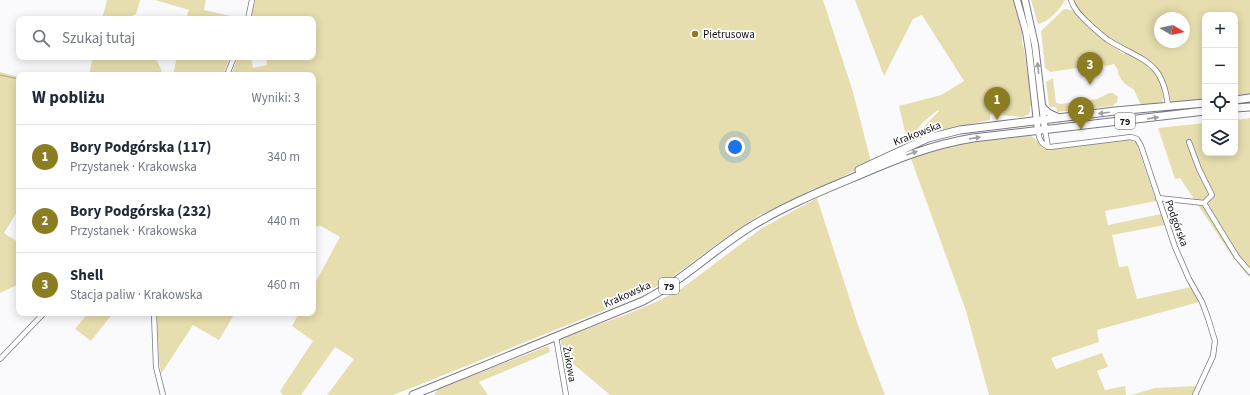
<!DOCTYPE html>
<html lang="pl">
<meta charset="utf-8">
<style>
:root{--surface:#fff;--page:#f6f6f7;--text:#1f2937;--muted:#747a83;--line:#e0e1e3;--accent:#8c7d23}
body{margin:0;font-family:"Source Sans 3",sans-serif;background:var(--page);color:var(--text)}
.controls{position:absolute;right:12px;top:12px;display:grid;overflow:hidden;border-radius:8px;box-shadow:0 2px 10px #0003}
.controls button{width:36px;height:36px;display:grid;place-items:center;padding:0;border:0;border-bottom:1px solid var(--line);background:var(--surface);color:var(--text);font:20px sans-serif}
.compass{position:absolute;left:1154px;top:12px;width:36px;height:36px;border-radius:50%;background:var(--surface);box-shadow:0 2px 10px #0003;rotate:99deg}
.you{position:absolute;left:735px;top:147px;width:14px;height:14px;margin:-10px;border:3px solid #fff;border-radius:50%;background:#1a73e8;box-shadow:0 0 0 6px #1a73e833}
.badge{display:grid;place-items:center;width:26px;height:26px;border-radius:50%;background:var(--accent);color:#fff;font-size:13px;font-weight:700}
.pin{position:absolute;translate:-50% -33px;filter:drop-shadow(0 1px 2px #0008)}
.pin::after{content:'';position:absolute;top:21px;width:14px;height:12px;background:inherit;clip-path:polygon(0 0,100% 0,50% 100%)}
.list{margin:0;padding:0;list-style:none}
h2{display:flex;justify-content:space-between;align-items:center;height:52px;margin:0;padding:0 16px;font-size:17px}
h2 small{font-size:13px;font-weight:400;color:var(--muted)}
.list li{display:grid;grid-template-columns:26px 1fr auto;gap:12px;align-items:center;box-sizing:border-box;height:64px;padding:0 16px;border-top:1px solid var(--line)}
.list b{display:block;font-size:15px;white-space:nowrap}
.list p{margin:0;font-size:13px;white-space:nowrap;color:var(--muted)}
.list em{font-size:13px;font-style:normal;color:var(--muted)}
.icon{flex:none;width:22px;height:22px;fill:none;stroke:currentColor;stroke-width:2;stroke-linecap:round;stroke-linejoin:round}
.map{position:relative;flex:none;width:1250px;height:395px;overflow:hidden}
.search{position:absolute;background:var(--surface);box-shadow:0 2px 10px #0003;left:16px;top:16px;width:300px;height:44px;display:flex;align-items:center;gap:10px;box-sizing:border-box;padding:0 14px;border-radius:8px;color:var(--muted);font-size:15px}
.panel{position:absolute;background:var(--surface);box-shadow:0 2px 10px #0003;left:16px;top:72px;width:300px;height:244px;border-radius:8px}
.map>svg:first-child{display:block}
</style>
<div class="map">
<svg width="1250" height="395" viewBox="0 0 1250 395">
<rect width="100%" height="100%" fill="#fafafd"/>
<path fill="#e6deae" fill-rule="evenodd" d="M 107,0 L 140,0 L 136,14 L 130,17 L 131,19 L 102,19 Z
M 155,0 L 206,0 L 204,10 L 244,19 L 186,19 L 189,10 Z
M 255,0 L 823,0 L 853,92 L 871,162 L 824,186 L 813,189 L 758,216 L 721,241 L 664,283 L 617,305 L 419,385 L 393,395 L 327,395 L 354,359 L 335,347 L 301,395 L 283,395 L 280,391 L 313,341 L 292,326 L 299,313 L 313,313 L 313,287 L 340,237 L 321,226 L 313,227 L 313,75 L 231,75 L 238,57 L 251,57 L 253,68 L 267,65 L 266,57 L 313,57 L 313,19 L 251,19 Z
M 855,0 L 1013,0 L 1022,33 L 1022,42 L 1024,49 L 1032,105 L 1030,106 L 1030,111 L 1029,114 L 1023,117 L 999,115 L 997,113 L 990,115 L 990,120 L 958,127 L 921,137 C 921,126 932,119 939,111 L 938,110 L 924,121 L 918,129 L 915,142 L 908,145 L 899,106 L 941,95 L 964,81 L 922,15 L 913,19 L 884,76 Z
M 1031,0 L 1065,0 C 1060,9 1049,22 1038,24 Z
M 1073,0 L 1250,0 L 1250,94 L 1235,96 L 1235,15 L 1205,15 L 1205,99 L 1173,103 L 1171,101 L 1166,86 L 1163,86 L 1164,98 L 1161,103 L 1141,105 L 1134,90 L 1124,83 L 1118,74 L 1118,70 L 1114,64 L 1106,66 L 1102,64 L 1098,65 L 1050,72 L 1045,68 L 1041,31 L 1064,9 L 1072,10 L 1078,14 L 1093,31 L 1105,41 L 1124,54 L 1128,48 C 1106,39 1086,20 1073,0 ZM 1160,18 L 1184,18 L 1184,42 L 1160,42 Z
M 93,57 L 155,57 L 161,69 L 162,75 L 89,75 Z
M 177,57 L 230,57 L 223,75 L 195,75 L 186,73 L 186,75 L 173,75 Z
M 0,72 L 19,77 L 19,209 L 4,233 L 19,243 L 19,284 L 0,293 Z
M 1053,78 L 1056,103 L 1061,104 L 1097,99 L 1109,93 L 1113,93 L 1118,97 L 1117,102 L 1112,106 L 1057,112 L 1056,107 L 1052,107 L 1049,106 L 1046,82 Z
M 1250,118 L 1250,276 L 1249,277 L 1232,256 L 1180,178 L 1175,179 L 1158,128 L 1205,123 L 1205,153 L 1235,153 L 1235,120 Z
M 1030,136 C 1038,138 1040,148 1049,149 L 1130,139 L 1136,142 L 1156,201 L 1105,211 L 1108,225 L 1161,214 L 1165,225 L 1112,235 L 1119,267 L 1128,266 L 1137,299 L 1191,287 L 1199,302 L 1097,330 L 1099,342 L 1051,358 L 1056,369 L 1102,353 L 1108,367 L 1097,371 L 1105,390 L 1125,386 L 1126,395 L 989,395 L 966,311 L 910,156 C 949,144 989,140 1030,136 Z
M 817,198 L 859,328 L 885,395 L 610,395 L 564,356 L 560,339 L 630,313 L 658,301 L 681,289 L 762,228 Z
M 88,313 L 113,313 L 91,341 L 75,329 Z
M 157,313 L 235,313 L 219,340 L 193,325 L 161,374 L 159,359 Z
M 548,346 L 550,352 L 479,382 L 488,395 L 434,395 L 438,389 Z
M 1196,386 L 1192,395 L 1131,395 L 1155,388 Z"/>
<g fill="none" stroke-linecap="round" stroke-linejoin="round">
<path stroke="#c4bb83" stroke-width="1.5" d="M 0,75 L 19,79"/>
<g stroke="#787886" stroke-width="6">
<path id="street" d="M 1071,0 C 1074,10 1082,17 1089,24 C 1095,29 1101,35 1108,40 C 1141,61 1163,59 1168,106
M 248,19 L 252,0
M 227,75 L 234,57
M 1045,130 L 1048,147
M 1038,131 C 1039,139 1041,145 1050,147 L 1131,137 L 1137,139 L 1141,146 L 1175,247 L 1189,279 L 1202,302 L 1208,318 L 1215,341 L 1213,356 L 1195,395
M 1158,198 L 1204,203 L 1212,195 L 1199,169 L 1189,142
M 1204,203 L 1237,257 L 1250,272
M 154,313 L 156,367 L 163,395
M 556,337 L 566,395
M 0,359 L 44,313"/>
</g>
<g stroke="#787886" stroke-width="8">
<path id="secondary" d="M 1017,0 L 1026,32 L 1029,51 L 1038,131
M 1025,0 L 1035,45 L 1045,130
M 1043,107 L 1049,113 L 1060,118"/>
</g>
<g stroke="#787886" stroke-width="9">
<path id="primary" d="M 1235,100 L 1250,98
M 1235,108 L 1250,107
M 859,170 L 928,138 L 960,130 L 1115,111 L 1205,103
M 413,395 L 643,301 C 682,281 713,250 750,227 C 784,206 821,191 857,176 C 897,159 930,145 973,138 L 1205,111"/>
</g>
<use href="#street" stroke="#fff" stroke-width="4.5"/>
<use href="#secondary" stroke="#fff" stroke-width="6"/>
<use href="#primary" stroke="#fff" stroke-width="7"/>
</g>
<defs><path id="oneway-solid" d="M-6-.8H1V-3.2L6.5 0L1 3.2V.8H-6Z"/></defs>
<g fill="#a0a0a2">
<use href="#oneway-solid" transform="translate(1038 68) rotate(-97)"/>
<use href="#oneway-solid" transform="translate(1104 113) rotate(173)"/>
<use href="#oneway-solid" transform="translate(1153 118) rotate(-8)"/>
<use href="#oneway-solid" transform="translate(975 138) rotate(-8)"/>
<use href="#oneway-solid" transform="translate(912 153) rotate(-19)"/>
</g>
<circle fill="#8c7d23" stroke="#fff" stroke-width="1.5" cx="695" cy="34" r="4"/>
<g text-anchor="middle" stroke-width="3.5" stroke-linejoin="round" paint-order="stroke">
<g fill="#fff" stroke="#58585c" stroke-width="1">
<rect x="1115" y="113" width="20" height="16" rx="3"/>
<rect x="659" y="278" width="20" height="16" rx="3"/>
</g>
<g font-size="10" font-weight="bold" fill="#111116">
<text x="1125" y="125">79</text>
<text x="669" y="290">79</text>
</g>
<g font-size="11" fill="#111116" stroke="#fff" text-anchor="start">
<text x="703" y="38">Pietrusowa</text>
</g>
<g font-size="11" fill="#111116" stroke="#fff">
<text transform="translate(917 133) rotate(-21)" y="4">Krakowska</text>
<text transform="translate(1177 223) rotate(70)" y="4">Podgórska</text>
<text transform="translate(627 294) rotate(-24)" y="4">Krakowska</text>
<text transform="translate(570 364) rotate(80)" y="4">Żukowa</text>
</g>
</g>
</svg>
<div class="controls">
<button>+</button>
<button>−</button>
<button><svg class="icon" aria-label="locate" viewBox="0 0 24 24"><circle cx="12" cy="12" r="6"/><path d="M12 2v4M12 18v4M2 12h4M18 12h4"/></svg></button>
<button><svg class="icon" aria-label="layers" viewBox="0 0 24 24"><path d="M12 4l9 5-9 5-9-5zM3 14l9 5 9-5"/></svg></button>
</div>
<svg class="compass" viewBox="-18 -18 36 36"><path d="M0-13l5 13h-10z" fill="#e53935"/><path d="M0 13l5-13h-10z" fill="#747a83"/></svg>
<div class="you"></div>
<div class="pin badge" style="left:997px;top:120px">1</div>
<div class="pin badge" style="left:1081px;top:130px">2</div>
<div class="pin badge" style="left:1090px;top:85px">3</div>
<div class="search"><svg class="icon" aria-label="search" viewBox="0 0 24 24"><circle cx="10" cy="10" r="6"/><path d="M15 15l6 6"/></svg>Szukaj tutaj</div>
<section class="panel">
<h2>W pobliżu<small>Wyniki: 3</small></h2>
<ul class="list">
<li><span class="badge">1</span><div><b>Bory Podgórska (117)</b><p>Przystanek · Krakowska</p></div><em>340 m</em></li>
<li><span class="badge">2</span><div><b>Bory Podgórska (232)</b><p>Przystanek · Krakowska</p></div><em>440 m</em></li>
<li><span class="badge">3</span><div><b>Shell</b><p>Stacja paliw · Krakowska</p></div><em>460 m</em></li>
</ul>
</section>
</div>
